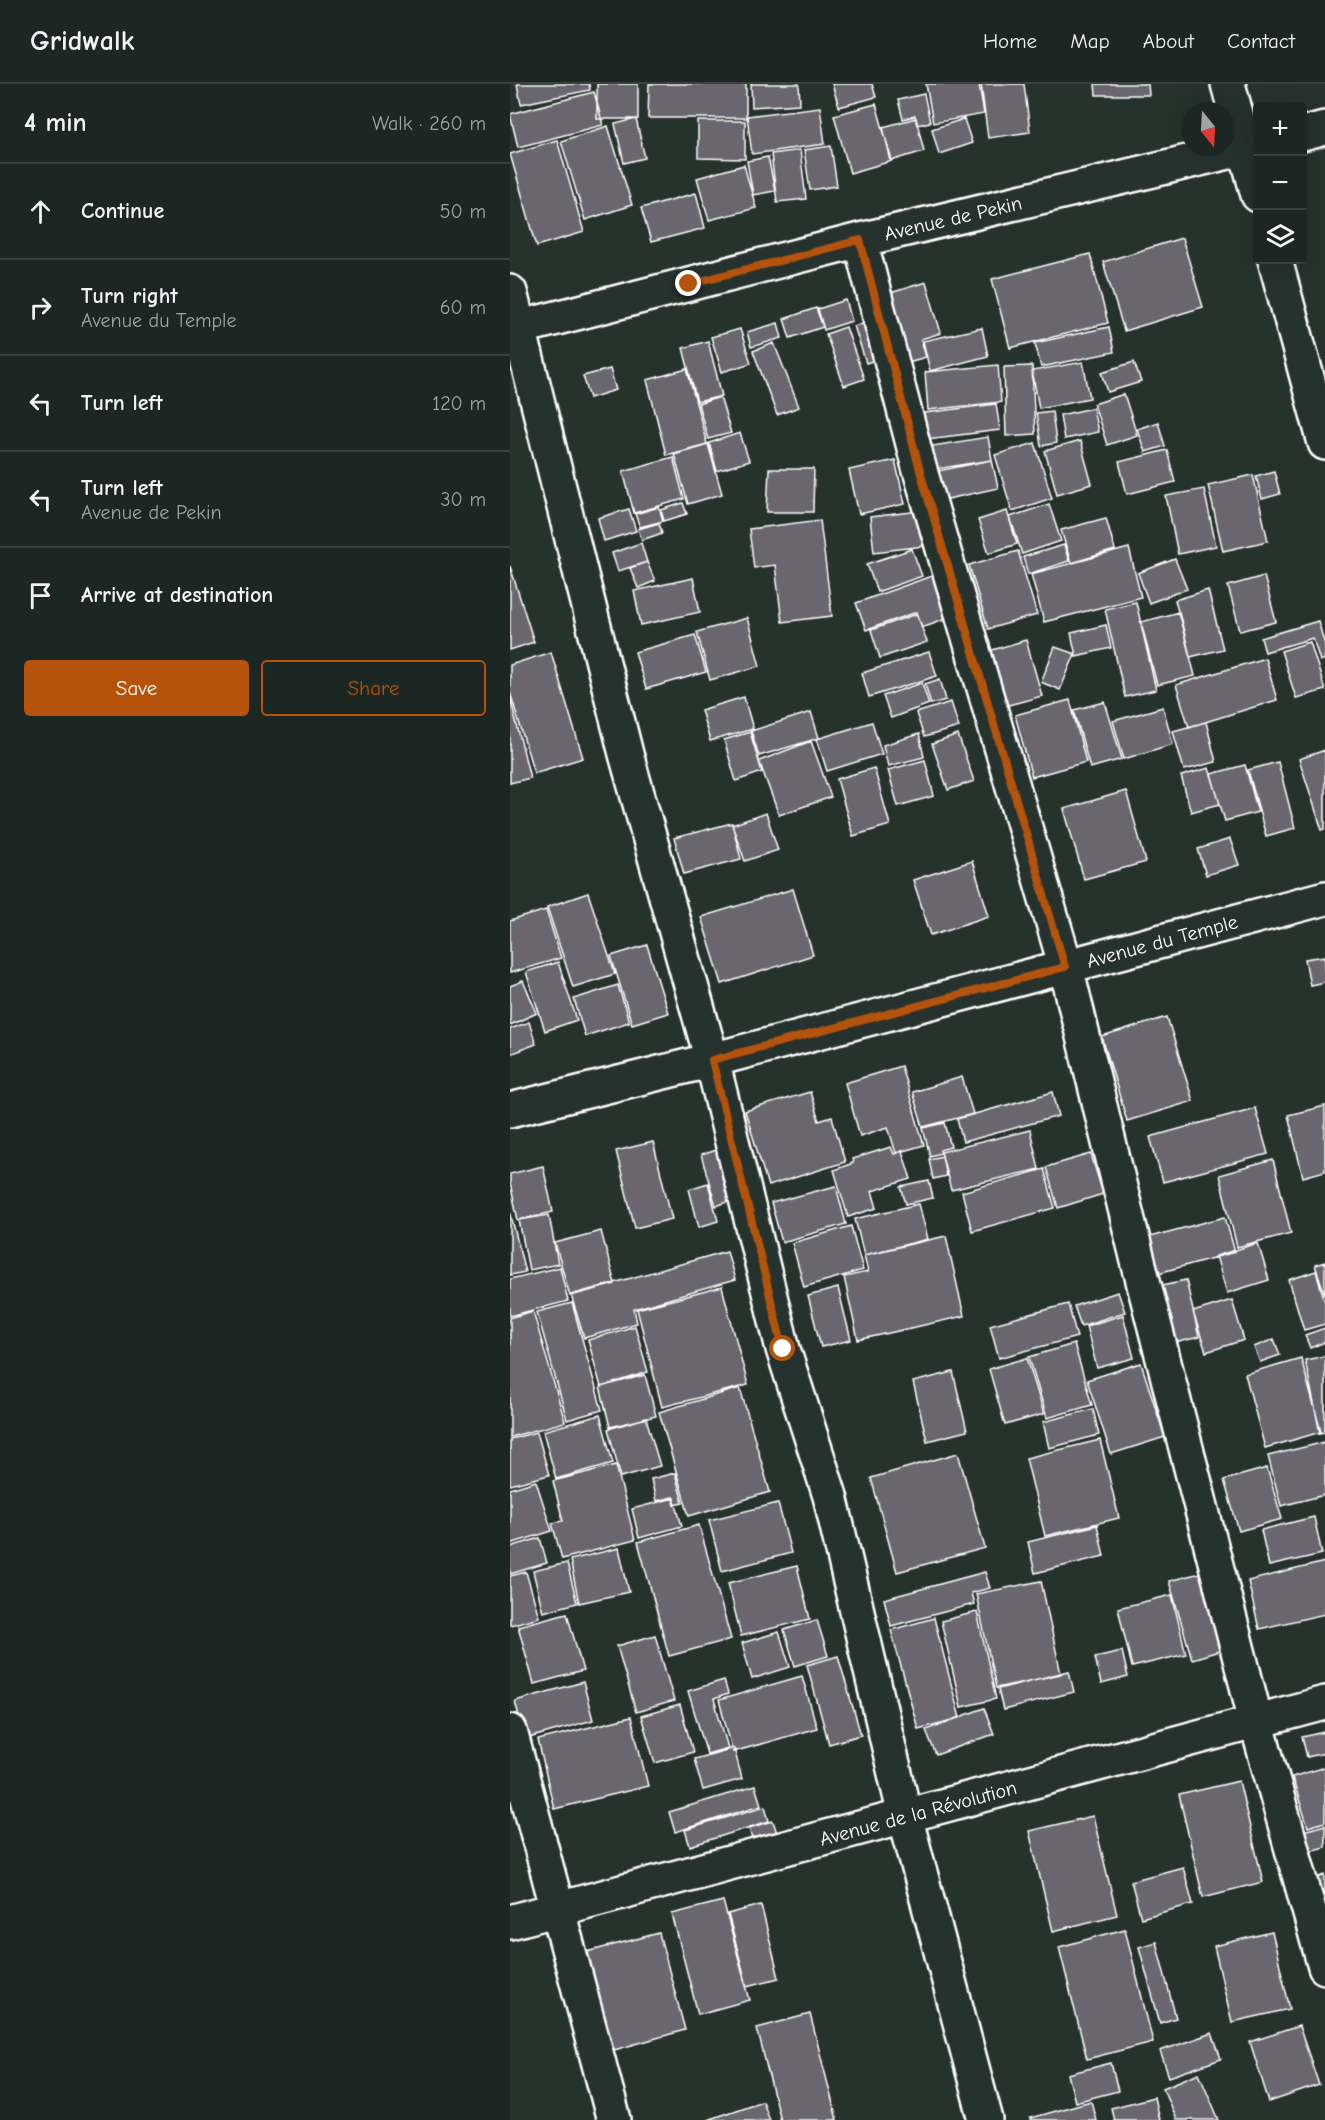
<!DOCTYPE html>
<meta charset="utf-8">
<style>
:root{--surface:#1c2622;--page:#29322f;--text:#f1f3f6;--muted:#a0a5a5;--line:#3a4340;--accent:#b45309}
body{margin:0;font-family:"Comic Neue",sans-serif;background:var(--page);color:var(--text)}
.controls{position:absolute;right:18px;top:18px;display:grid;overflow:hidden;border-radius:6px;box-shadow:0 6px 24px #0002}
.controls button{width:54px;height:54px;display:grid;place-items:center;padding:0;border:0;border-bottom:2px solid var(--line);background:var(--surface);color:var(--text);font:30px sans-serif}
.compass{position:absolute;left:671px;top:18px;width:54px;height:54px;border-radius:50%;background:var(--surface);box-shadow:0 6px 24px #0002;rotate:162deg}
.stop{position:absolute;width:18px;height:18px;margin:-14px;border:4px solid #b45309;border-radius:50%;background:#fff}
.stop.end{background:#b45309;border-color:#fff;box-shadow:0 2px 6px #0008}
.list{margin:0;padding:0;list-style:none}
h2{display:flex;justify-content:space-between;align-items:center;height:78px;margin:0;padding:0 24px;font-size:26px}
h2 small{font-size:20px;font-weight:400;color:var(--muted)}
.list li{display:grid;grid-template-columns:39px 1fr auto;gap:18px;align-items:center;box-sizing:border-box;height:96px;padding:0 24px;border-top:2px solid var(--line)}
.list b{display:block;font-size:22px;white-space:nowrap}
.list p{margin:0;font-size:20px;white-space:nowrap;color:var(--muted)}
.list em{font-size:20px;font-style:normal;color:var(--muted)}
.actions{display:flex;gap:12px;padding:18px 24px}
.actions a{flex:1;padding:14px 0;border:2px solid var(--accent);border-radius:6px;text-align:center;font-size:21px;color:var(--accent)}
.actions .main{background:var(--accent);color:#fff}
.icon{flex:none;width:33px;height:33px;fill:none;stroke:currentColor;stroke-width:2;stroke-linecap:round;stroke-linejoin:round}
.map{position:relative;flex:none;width:815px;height:2036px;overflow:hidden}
header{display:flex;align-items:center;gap:36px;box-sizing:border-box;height:84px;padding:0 30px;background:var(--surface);border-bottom:2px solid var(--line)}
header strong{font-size:28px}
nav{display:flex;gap:33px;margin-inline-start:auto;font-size:21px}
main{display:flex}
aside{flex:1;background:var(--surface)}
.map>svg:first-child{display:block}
</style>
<header>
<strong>Gridwalk</strong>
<nav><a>Home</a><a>Map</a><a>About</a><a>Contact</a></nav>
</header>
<main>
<aside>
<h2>4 min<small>Walk · 260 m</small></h2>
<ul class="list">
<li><svg class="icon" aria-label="ahead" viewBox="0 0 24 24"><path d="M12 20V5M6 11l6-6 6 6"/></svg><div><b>Continue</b></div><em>50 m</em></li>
<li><svg class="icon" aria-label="right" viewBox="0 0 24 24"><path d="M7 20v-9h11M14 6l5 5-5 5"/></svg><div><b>Turn right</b><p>Avenue du Temple</p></div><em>60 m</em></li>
<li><svg class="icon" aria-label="left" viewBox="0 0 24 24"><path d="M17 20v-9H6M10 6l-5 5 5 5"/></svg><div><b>Turn left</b></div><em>120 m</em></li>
<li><svg class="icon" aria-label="left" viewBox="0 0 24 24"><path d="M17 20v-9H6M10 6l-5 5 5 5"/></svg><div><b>Turn left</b><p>Avenue de Pekin</p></div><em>30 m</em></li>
<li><svg class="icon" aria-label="arrive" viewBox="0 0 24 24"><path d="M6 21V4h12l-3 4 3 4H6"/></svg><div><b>Arrive at destination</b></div></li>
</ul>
<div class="actions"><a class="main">Save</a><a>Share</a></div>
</aside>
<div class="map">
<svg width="815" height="2036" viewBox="0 0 815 2036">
<rect width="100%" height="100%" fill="#26332d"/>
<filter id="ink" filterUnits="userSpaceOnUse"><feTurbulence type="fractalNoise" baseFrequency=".0167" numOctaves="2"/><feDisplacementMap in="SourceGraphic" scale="12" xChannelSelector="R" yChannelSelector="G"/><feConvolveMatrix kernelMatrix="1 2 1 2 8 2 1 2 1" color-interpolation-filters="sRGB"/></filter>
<g filter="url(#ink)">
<path fill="#6b6670" stroke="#fff" stroke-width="1.5" d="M 7,0 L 79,0 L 80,6 L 11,20 Z
M 87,0 L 128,0 L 128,35 L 87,35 Z
M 139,0 L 236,0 L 236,34 L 138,34 Z
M 241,0 L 289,0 L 290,20 L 242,23 Z
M 322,0 L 362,0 L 366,13 L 329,23 Z
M 416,0 L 469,0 L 474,30 L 423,39 Z
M 471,0 L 514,0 L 520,48 L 478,54 Z
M 585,0 L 638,0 L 639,11 L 586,11 Z
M 84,8 L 93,41 L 8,63 L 0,30 Z
M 414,10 L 420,38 L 407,41 L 405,32 L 393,35 L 388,16 Z
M 366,20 L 382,77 L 340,89 L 324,31 Z
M 310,23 L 315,60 L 242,70 L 237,32 Z
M 406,34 L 414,67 L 381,77 L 373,43 Z
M 126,35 L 135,74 L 114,79 L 105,40 Z
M 454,35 L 462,59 L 429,70 L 422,45 Z
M 188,37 L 235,37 L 235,75 L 188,74 Z
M 98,42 L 122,121 L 75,136 L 51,57 Z
M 47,56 L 74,148 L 27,162 L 0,70 Z
M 321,62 L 327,102 L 300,106 L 294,66 Z
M 290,66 L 296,115 L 267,118 L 261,70 Z
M 258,73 L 265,107 L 243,111 L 237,77 Z
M 234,81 L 246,124 L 199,136 L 187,94 Z
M 186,109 L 195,144 L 141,158 L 131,124 Z
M 672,154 L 693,223 L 614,247 L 593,178 Z
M 580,170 L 598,239 L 500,264 L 482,195 Z
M 416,198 L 431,249 L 411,255 L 416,273 L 398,278 L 377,210 Z
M 336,216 L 342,237 L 314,246 L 308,225 Z
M 306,224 L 313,243 L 280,254 L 274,235 Z
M 362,236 L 374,273 L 356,279 L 344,242 Z
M 268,239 L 272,254 L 241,263 L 237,248 Z
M 336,243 L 354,295 L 334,302 L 316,250 Z
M 599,243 L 604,268 L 531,283 L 525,259 Z
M 472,244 L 478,272 L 420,287 L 413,257 Z
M 230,245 L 241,279 L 212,288 L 201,253 Z
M 198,257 L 212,312 L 187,318 L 173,264 Z
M 264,259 L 289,323 L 267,331 L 243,267 Z
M 573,278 L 580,314 L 529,324 L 522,287 Z
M 624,278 L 631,298 L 598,308 L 592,288 Z
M 488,281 L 491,318 L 418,326 L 415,288 Z
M 522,282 L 525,350 L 496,352 L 494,283 Z
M 100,285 L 106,306 L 80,314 L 73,292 Z
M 177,285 L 197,360 L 156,371 L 137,296 Z
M 614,310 L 627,351 L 597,361 L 584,320 Z
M 210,313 L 221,349 L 198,355 L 188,320 Z
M 486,320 L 490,346 L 417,355 L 414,329 Z
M 583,324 L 588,348 L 554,355 L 550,331 Z
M 542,327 L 546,359 L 531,362 L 526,329 Z
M 648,338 L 655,362 L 635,368 L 627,345 Z
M 230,349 L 239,377 L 207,387 L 199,359 Z
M 478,353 L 482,376 L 420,386 L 416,363 Z
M 570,357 L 582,400 L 547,410 L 535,367 Z
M 525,359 L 542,414 L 502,427 L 485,371 Z
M 198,360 L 212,410 L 178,420 L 164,370 Z
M 657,366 L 665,398 L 617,410 L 609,378 Z
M 163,373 L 174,415 L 124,429 L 113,387 Z
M 385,376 L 395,420 L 349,430 L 339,386 Z
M 482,376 L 488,404 L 424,418 L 418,389 Z
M 259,385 L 304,385 L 303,428 L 257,428 Z
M 764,387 L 770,410 L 752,415 L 746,392 Z
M 743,391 L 758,457 L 713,467 L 698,401 Z
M 694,405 L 706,462 L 668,470 L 656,412 Z
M 173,419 L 177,430 L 154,437 L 151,426 Z
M 539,420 L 551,457 L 512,470 L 500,433 Z
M 149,423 L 153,437 L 130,443 L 125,430 Z
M 119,425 L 126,447 L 94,457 L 88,434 Z
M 410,427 L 414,462 L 364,468 L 360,433 Z
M 497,427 L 507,460 L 479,469 L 468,436 Z
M 596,434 L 605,466 L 561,479 L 551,446 Z
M 310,436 L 322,532 L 272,538 L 265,481 L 244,484 L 239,445 Z
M 149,439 L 152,449 L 132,456 L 128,445 Z
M 131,459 L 137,478 L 108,487 L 102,469 Z
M 554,461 L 559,477 L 518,490 L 513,473 Z
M 619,464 L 631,513 L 534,538 L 521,490 Z
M 402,465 L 412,492 L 367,508 L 357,480 Z
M 508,467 L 527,531 L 478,545 L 459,481 Z
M 665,475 L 677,505 L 639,519 L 628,489 Z
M 137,478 L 145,497 L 128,504 L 120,484 Z
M 0,482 L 24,558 L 0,566 Z
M 430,489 L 445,531 L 412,543 L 407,528 L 356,546 L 346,519 Z
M 754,492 L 766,538 L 730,547 L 718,502 Z
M 183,494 L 190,528 L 131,541 L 124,507 Z
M 698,506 L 713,565 L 680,573 L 665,516 Z
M 626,518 L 646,606 L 615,613 L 595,525 Z
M 669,528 L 685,592 L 647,601 L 631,538 Z
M 407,530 L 417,558 L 370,574 L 361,546 Z
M 237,534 L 250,582 L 200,596 L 187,548 Z
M 808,537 L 815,561 L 815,575 L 810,577 L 803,554 L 755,568 L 751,554 Z
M 596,541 L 601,564 L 566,572 L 561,549 Z
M 185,551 L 196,588 L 136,605 L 125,568 Z
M 516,556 L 532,612 L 495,622 L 479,567 Z
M 800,558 L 815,606 L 786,614 L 771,567 Z
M 545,563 L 565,570 L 550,606 L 531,598 Z
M 41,568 L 73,674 L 24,689 L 0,608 L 0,581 Z
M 419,568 L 427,592 L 359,613 L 352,589 Z
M 755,574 L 767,616 L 679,643 L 666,601 Z
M 430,595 L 436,616 L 421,620 L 415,600 Z
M 412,599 L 419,620 L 381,634 L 373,612 Z
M 0,613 L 20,694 L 0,699 Z
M 234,613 L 243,645 L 200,657 L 191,626 Z
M 560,616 L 576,678 L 522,693 L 505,631 Z
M 441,618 L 449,643 L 414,653 L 406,629 Z
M 595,618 L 612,675 L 580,684 L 564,626 Z
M 653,623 L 663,660 L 614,675 L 603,637 Z
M 301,628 L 309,654 L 249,672 L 241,647 Z
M 362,638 L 372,670 L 317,687 L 307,655 Z
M 696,638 L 706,678 L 674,686 L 663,647 Z
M 240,648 L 252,688 L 226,697 L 214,656 Z
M 409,650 L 414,673 L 378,682 L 373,661 Z
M 448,651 L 464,697 L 438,706 L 422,660 Z
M 301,657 L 321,713 L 269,731 L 249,677 Z
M 815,666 L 815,745 L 812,746 L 789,675 Z
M 415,676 L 424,712 L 388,722 L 378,686 Z
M 768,678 L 785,744 L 756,752 L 738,686 Z
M 735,681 L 748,728 L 715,737 L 701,690 Z
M 364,684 L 380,741 L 343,752 L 327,695 Z
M 699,684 L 710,720 L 681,728 L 671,692 Z
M 616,707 L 636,778 L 574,795 L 554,725 Z
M 256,729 L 268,766 L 235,777 L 222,741 Z
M 222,739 L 231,775 L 174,790 L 164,754 Z
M 720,755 L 729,781 L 696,791 L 688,765 Z
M 462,777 L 479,832 L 421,851 L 403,796 Z
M 283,805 L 303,871 L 212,900 L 191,833 Z
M 78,809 L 105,890 L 63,903 L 37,823 Z
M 36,826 L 51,874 L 0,889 L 0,837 Z
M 137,861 L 158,929 L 122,940 L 101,872 Z
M 815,872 L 815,898 L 800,901 L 795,875 Z
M 48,878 L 67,936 L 35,947 L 16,888 Z
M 13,897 L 27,929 L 0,941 L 0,902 Z
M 108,901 L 119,938 L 75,952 L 64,915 Z
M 657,933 L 683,1017 L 617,1037 L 592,953 Z
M 19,938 L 26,960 L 0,970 L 0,945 Z
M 391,982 L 414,1061 L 386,1069 L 378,1043 L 350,1052 L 335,999 Z
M 452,993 L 463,1030 L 413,1043 L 402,1008 Z
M 300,1008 L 309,1037 L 322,1033 L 335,1078 L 258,1102 L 235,1027 Z
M 543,1008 L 549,1032 L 453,1058 L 447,1035 Z
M 815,1022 L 815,1087 L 793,1093 L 778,1031 Z
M 745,1024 L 758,1070 L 653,1098 L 640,1053 Z
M 435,1039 L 441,1063 L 430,1066 L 431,1069 L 420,1072 L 413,1044 Z
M 520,1046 L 529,1085 L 441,1106 L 431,1068 Z
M 143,1058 L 162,1135 L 125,1144 L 106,1067 Z
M 381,1063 L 384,1070 L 392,1067 L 401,1095 L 362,1107 L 367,1124 L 338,1133 L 324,1086 L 343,1079 L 342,1075 Z
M 211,1064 L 226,1115 L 206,1122 L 191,1071 Z
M 581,1070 L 593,1110 L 548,1124 L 536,1083 Z
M 432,1072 L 436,1092 L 423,1095 L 419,1075 Z
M 763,1076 L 781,1149 L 727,1163 L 709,1091 Z
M 33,1082 L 43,1128 L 8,1136 L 0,1099 L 0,1090 Z
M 534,1085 L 545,1124 L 462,1147 L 452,1108 Z
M 419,1097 L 423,1114 L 396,1120 L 391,1103 Z
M 198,1099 L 208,1137 L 189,1143 L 179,1105 Z
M 326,1102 L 336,1140 L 272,1158 L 261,1119 Z
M 409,1120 L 418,1155 L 354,1171 L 345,1135 Z
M 0,1127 L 15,1188 L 0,1191 Z
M 39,1131 L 48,1180 L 19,1186 L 9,1136 Z
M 715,1133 L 725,1168 L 641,1191 L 632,1155 Z
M 341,1142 L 353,1186 L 294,1203 L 282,1159 Z
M 91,1147 L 105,1200 L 60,1212 L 45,1159 Z
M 436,1152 L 454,1232 L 348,1256 L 334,1193 L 358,1188 L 354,1171 Z
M 748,1159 L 759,1196 L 717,1209 L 706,1172 Z
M 217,1167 L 225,1196 L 124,1225 L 127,1239 L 74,1254 L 61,1211 Z
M 815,1178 L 815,1211 L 805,1181 Z
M 50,1183 L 58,1217 L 0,1232 L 0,1195 Z
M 806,1187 L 815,1218 L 815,1240 L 794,1246 L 779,1196 Z
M 676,1196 L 689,1253 L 661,1260 L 648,1202 Z
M 212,1203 L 238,1301 L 152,1323 L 127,1225 Z
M 328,1204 L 341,1256 L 311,1263 L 298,1212 Z
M 608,1208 L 615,1228 L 571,1242 L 564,1222 Z
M 722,1216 L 734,1256 L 696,1268 L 683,1228 Z
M 62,1219 L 92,1326 L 57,1336 L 27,1228 Z
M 558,1220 L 567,1253 L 489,1274 L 480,1241 Z
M 23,1227 L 55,1338 L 0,1353 L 0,1234 Z
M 613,1231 L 624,1274 L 587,1284 L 576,1242 Z
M 125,1242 L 138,1288 L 91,1303 L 78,1256 Z
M 815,1244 L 815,1258 L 800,1264 L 795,1251 Z
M 764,1255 L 770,1271 L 750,1278 L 744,1263 Z
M 564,1260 L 582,1321 L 537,1334 L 519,1273 Z
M 815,1272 L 815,1348 L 810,1349 L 795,1276 Z
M 517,1274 L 534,1330 L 495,1341 L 479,1285 Z
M 791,1274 L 811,1348 L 755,1364 L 735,1290 Z
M 631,1279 L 655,1353 L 601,1370 L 577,1296 Z
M 443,1288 L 457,1347 L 417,1357 L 403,1298 Z
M 135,1291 L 146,1332 L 100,1343 L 90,1303 Z
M 230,1304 L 260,1408 L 179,1432 L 149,1328 Z
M 583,1325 L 589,1351 L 539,1364 L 533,1338 Z
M 90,1331 L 103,1379 L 46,1395 L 33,1347 Z
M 136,1334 L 150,1382 L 111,1393 L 98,1345 Z
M 27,1348 L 39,1391 L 0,1401 L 0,1355 Z
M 590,1356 L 609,1434 L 535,1452 L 516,1374 Z
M 815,1358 L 815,1411 L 771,1422 L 758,1372 Z
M 448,1369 L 475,1464 L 387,1488 L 361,1394 Z
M 106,1381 L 125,1456 L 52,1475 L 42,1439 L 53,1437 L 43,1397 Z
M 757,1384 L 772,1435 L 729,1447 L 714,1396 Z
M 165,1389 L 173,1419 L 165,1421 L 163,1413 L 146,1417 L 141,1395 Z
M 26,1397 L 42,1447 L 0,1460 L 0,1405 Z
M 164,1414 L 172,1442 L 129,1454 L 122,1425 Z
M 268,1419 L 281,1469 L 212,1487 L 199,1436 Z
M 804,1433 L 812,1470 L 759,1482 L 751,1446 Z
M 189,1441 L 221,1555 L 159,1572 L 128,1458 Z
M 587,1441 L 594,1472 L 525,1489 L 518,1458 Z
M 30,1454 L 37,1479 L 0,1490 L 0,1463 Z
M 109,1464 L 119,1508 L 69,1519 L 60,1476 Z
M 815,1478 L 815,1530 L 749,1545 L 738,1497 Z
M 57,1479 L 67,1519 L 33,1528 L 23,1487 Z
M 287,1482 L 300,1535 L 231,1552 L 218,1499 Z
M 16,1488 L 29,1533 L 0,1541 L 0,1492 Z
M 475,1488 L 480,1504 L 461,1509 L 464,1520 L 381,1542 L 374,1515 Z
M 694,1488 L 716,1565 L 682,1575 L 659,1497 Z
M 531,1497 L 551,1590 L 486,1604 L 466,1510 Z
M 662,1511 L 676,1570 L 622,1583 L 608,1524 Z
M 467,1528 L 486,1615 L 451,1623 L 431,1537 Z
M 57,1529 L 73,1587 L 24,1600 L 8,1542 Z
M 424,1534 L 450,1634 L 408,1645 L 381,1546 Z
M 307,1536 L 318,1572 L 285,1582 L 274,1546 Z
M 269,1548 L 280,1583 L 242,1595 L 232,1559 Z
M 145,1551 L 164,1617 L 126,1628 L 107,1562 Z
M 612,1567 L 618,1593 L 591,1600 L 585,1573 Z
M 328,1572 L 351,1651 L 319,1660 L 297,1581 Z
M 559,1587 L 564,1608 L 493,1626 L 488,1605 Z
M 292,1592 L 307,1644 L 223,1668 L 209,1616 Z
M 214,1596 L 218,1610 L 204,1615 L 218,1664 L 197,1670 L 178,1607 Z
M 73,1598 L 83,1636 L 15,1655 L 5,1617 Z
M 170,1621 L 183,1668 L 145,1679 L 131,1632 Z
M 474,1624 L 484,1650 L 426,1671 L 416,1646 Z
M 121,1633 L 138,1702 L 44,1725 L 28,1656 Z
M 815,1648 L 815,1669 L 797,1673 L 792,1653 Z
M 224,1664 L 232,1695 L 193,1706 L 184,1675 Z
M 815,1683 L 815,1738 L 798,1743 L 782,1693 Z
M 729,1697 L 753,1798 L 693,1813 L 669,1711 Z
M 245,1702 L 251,1721 L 165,1748 L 159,1728 Z
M 255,1722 L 259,1737 L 180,1762 L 175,1746 Z
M 583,1732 L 607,1831 L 543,1847 L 519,1747 Z
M 263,1737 L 268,1752 L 243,1759 L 239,1744 Z
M 815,1741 L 815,1763 L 799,1767 L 793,1747 Z
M 673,1783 L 683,1820 L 631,1834 L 621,1797 Z
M 815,1791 L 815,1816 L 807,1794 Z
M 213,1817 L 240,1916 L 188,1930 L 162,1830 Z
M 251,1821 L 269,1894 L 237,1902 L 218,1830 Z
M 615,1845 L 643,1958 L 577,1975 L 549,1863 Z
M 762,1848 L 780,1925 L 722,1938 L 704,1862 Z
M 149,1849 L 175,1946 L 104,1966 L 77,1868 Z
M 646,1858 L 666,1934 L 650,1939 L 629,1863 Z
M 300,1930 L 327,2036 L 270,2036 L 247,1944 Z
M 789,1942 L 809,2001 L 759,2018 L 740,1958 Z
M 702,1949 L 711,1975 L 659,1993 L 650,1967 Z
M 601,1979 L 608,2007 L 565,2018 L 558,1990 Z
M 689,1989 L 709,2036 L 666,2036 L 653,2004 Z
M 644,2013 L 649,2036 L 604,2036 L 601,2024 Z
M 252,2017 L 259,2036 L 197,2036 Z
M 581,2017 L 586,2036 L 520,2036 L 520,2034 Z"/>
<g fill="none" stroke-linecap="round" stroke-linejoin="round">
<g stroke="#fff" stroke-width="38">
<path id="minor" d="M 718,0 L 748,111
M 792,50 L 815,44
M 350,156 L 409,383 L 556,883 L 628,1177 L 746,1637 L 815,1883
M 765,176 L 815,359
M 0,208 L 116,670 L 202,976 L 273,1265 L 320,1412 L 395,1732 L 476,2036
M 0,246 L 350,156 L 748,61
M 0,1026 L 202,976 L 815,814
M 0,1647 L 104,2036
M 0,1838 L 815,1619"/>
</g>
<use href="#minor" stroke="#26332d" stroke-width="33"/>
</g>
</g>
<g fill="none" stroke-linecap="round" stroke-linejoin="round" filter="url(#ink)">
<path stroke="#b45309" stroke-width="8" d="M 179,200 L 350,156 L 409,383 L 555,883 L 202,976 L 273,1265"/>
</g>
<g text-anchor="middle" stroke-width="4.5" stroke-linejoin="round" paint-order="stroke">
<g font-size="20" fill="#fff" stroke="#26332d">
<text transform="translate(443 134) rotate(-13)" y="7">Avenue de Pekin</text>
<text transform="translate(652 857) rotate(-15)" y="7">Avenue du Temple</text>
<text transform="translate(408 1729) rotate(-15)" y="7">Avenue de la Révolution</text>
</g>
</g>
</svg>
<div class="controls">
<button>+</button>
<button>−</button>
<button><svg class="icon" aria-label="layers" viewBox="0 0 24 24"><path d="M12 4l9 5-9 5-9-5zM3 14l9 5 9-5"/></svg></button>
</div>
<svg class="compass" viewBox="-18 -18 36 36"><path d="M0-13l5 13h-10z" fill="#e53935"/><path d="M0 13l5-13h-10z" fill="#a0a5a5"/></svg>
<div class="stop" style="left:273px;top:1265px"></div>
<div class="stop end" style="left:179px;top:200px"></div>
</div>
</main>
